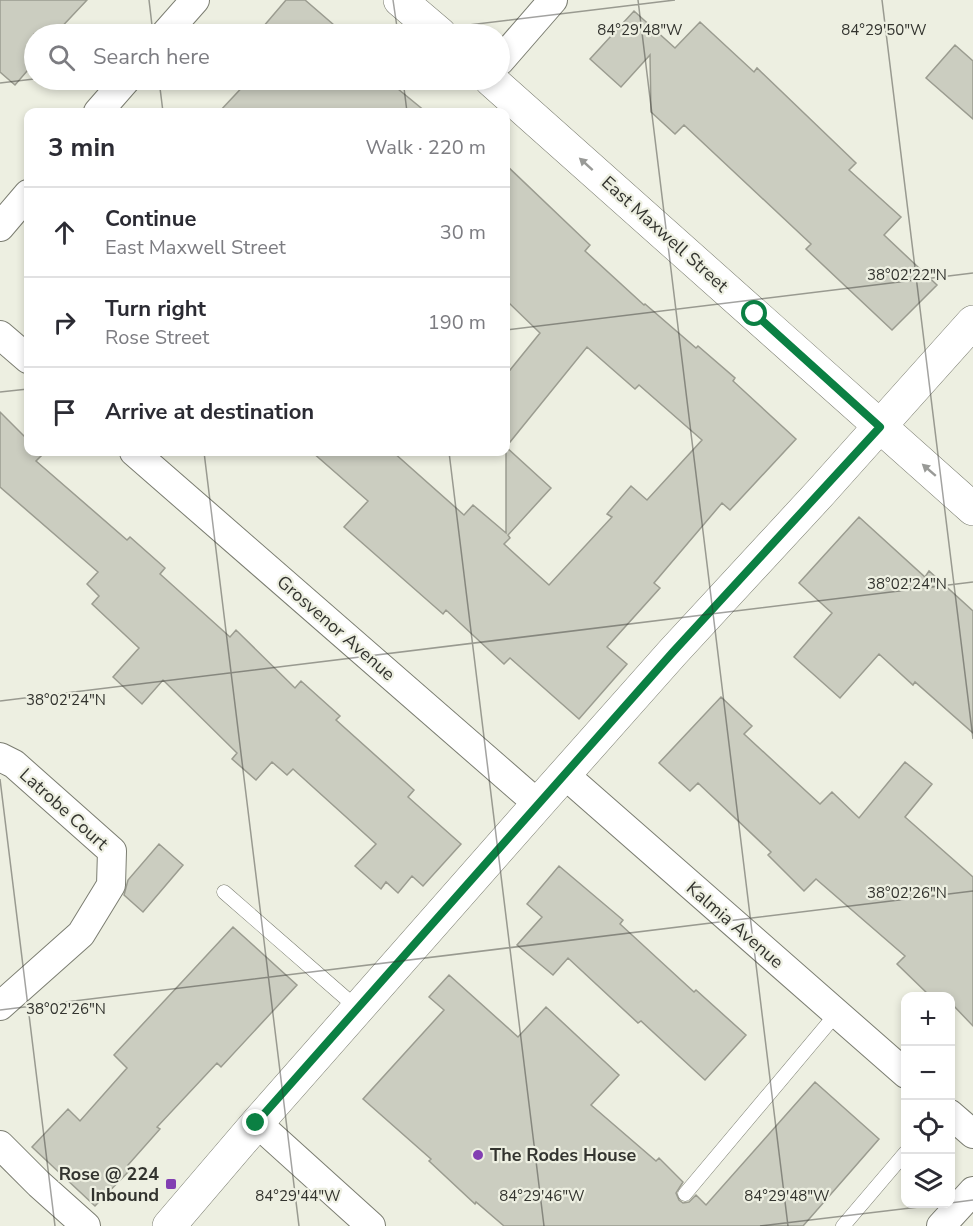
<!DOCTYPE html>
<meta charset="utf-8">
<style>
:root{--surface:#fff;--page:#f7f7f7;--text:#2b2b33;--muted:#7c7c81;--line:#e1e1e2}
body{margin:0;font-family:"Nunito Sans",sans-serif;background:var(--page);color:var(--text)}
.controls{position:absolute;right:18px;bottom:18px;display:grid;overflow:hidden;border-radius:12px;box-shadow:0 3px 9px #0003}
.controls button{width:54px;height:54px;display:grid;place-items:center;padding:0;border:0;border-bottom:2px solid var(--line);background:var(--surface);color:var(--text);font:30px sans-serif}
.stop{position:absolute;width:18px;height:18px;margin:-14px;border:4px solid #0b8043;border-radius:50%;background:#fff}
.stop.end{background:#0b8043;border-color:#fff;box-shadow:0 2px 6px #0008}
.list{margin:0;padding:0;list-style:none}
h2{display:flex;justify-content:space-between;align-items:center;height:78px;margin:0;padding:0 24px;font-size:26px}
h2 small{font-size:20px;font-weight:400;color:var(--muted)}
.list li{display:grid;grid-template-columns:39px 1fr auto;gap:18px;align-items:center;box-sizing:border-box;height:90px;padding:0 24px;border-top:2px solid var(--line)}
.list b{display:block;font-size:22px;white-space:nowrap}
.list p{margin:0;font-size:20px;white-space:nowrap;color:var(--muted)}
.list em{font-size:20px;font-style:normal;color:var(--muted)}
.icon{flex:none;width:33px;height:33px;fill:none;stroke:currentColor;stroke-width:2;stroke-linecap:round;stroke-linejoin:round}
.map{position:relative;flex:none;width:973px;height:1226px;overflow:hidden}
.search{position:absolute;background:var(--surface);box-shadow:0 3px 9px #0003;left:24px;top:24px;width:486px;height:66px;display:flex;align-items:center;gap:15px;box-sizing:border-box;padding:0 21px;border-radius:33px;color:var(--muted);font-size:22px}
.panel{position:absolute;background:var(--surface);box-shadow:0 3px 9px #0003;left:24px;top:108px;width:486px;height:348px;border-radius:12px}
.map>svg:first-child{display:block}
</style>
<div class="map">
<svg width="973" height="1226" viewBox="0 0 973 1226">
<rect width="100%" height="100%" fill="#edefe1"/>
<path fill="#cbcdc0" stroke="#9b9c90" stroke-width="1.5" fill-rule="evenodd" d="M 0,0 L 87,0 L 55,34 L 34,34 L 34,63 L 15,85 L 0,72 Z
M 286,0 L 305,0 L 334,25 L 325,34 L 257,34 Z
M 634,11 L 675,48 L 700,22 L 754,72 L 757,68 L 856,163 L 849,170 L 901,217 L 884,235 L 937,285 L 892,330 L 806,249 L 811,244 L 684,125 L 675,134 L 651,112 L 650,55 L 621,87 L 590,59 Z
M 955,45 L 973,61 L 973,119 L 926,78 Z
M 249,80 L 387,80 L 426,112 L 219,112 Z
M 506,165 L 590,245 L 585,251 L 644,305 L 645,304 L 696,348 L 698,346 L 735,378 L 733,381 L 796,439 L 730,510 L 722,503 L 654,583 L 660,588 L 607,647 L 627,664 L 579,719 L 510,658 L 504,664 L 446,610 L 443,614 L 344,527 L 368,501 L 312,452 L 393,452 L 464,515 L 473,505 L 506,533 L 506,375 L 540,333 L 506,300 ZM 587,347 L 635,389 L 639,385 L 702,440 L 647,500 L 631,486 L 607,514 L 612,517 L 549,585 L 504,544 L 510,538 L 508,535 L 551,488 L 506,447 Z
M 0,412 L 28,440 L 28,452 L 40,452 L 43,454 L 36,461 L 127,540 L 130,537 L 165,568 L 160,574 L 230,637 L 236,630 L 295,688 L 301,681 L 340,716 L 336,720 L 414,790 L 408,797 L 461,844 L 423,886 L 412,876 L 398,893 L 386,882 L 381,889 L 355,866 L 376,844 L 293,769 L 287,775 L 272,762 L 256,780 L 232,759 L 237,753 L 163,680 L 142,704 L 113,677 L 139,648 L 92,604 L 99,596 L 87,584 L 98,572 L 0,487 Z
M 859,517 L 925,577 L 929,571 L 973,611 L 973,733 L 915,682 L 913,685 L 879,654 L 840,698 L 794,657 L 832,613 L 799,583 Z
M 721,697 L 752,726 L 744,734 L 820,804 L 832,792 L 859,818 L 905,762 L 932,784 L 905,817 L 973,877 L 973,1026 L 951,1003 L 951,996 L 930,996 L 897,964 L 905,956 L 816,879 L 804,891 L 768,855 L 771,852 L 698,783 L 690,791 L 659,763 Z
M 159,844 L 183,865 L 143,912 L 124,895 L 128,880 Z
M 559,866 L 623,920 L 620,924 L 694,992 L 696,990 L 746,1035 L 705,1080 L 641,1021 L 638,1023 L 568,958 L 553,975 L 517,945 L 542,917 L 527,904 Z
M 233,927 L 297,985 L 221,1067 L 217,1063 L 157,1127 L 160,1129 L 128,1165 L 131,1169 L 95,1206 L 32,1147 L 68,1109 L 80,1121 L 127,1068 L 114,1055 Z
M 449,975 L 518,1037 L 546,1007 L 619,1075 L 591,1105 L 656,1161 L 659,1158 L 683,1182 L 676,1193 L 679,1200 L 683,1203 L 689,1202 L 696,1195 L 706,1205 L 815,1082 L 879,1139 L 803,1226 L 504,1226 L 476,1202 L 475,1204 L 429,1161 L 431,1159 L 363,1099 L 444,1010 L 429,997 Z"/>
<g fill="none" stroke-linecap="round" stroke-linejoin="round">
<g stroke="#7b7d71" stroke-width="15">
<path id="lane" d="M 224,892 L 357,1008
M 685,1194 L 837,1013
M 843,1226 L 906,1152"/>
</g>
<g stroke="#7b7d71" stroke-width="30">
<path id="street" d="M 165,34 L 195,0
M 500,61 L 553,0
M 98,112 L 126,80
M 0,227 L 28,194
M 0,335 L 28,359
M 134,452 L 538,804
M 0,757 L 14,764 L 112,851 L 111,885 L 81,934 L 0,1006
M 565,775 L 906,1074
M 950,1114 L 973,1134
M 257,1123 L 371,1226
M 0,1145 L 39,1184 L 86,1226
M 941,1226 L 973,1191"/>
</g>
<g stroke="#7b7d71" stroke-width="34">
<path id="secondary" d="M 169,1226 L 257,1123 L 538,804 L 673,652 L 820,493 L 973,322"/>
</g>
<g stroke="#7b7d71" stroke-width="34">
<path id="primary" d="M 400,0 L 440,34
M 491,80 L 973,509"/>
</g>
<use href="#lane" stroke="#fff" stroke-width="14"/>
<use href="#street" stroke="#fff" stroke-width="28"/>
<use href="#secondary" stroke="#fff" stroke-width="33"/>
<use href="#primary" stroke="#fff" stroke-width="33"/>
</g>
<defs><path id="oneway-solid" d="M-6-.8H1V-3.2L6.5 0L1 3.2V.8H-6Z" transform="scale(1.5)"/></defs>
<g fill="#999a97">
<use href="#oneway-solid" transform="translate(586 164) rotate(-138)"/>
<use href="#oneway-solid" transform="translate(929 470) rotate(-139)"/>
</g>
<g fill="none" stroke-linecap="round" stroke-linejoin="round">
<path stroke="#0b8043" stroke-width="8" d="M 256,1123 L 673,652 L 880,427 L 755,314"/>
</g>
<path fill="none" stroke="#33342f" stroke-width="1.5" stroke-opacity="0.45" d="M 149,0 L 153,34M 393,0 L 398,34M 638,0 L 788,1226M 882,0 L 973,739M 394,34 L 675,0M 159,80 L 163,112M 403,80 L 407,112M 0,83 L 34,79M 506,330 L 973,273M 0,392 L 28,389M 204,452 L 299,1226M 449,452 L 544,1226M 0,701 L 973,582M 0,779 L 55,1226M 0,1010 L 973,891M 950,1203 L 973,1200M 760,1226 L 944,1204"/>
<g fill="#823eb2" stroke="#edefe1" stroke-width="2">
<circle cx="478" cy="1155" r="6"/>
<rect x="165" y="1178" width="12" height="12" rx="3"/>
</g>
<g text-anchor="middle" stroke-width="4.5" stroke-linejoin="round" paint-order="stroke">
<g font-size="18" fill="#33342f" stroke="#edefe1">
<text transform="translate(665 234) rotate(42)" y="6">East Maxwell Street</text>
<text transform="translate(336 628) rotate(41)" y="6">Grosvenor Avenue</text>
<text transform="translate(64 809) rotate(42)" y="6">Latrobe Court</text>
<text transform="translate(735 925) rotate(41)" y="6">Kalmia Avenue</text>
</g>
<g font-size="18" font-weight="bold" fill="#33342f" stroke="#edefe1" text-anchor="start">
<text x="490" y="1161">The Rodes House</text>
<text x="159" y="1180" text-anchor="end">Rose @ 224<tspan x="159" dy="21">Inbound</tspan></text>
</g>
</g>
<g font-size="15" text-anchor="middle" fill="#33342f" stroke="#edefe1" stroke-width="4.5" stroke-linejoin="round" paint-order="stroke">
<text x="640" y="35">84°29'48"W</text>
<text x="884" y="35">84°29'50"W</text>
<text x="907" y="280">38°02'22"N</text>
<text x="907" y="589">38°02'24"N</text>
<text x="66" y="705">38°02'24"N</text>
<text x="907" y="898">38°02'26"N</text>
<text x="66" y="1014">38°02'26"N</text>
<text x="298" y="1201">84°29'44"W</text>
<text x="542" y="1201">84°29'46"W</text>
<text x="787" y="1201">84°29'48"W</text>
</g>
</svg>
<div class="controls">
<button>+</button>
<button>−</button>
<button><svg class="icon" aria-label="locate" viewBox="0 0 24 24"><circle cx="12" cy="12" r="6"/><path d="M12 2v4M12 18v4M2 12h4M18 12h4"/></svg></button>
<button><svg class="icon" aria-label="layers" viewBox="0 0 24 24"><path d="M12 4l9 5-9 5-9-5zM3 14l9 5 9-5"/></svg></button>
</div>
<div class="stop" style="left:755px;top:314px"></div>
<div class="stop end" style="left:256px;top:1123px"></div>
<div class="search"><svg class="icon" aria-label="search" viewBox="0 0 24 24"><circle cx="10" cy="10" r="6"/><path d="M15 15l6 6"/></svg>Search here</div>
<section class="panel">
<h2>3 min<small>Walk · 220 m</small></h2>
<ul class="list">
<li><svg class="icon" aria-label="ahead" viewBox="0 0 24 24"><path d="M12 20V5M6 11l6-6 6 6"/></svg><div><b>Continue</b><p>East Maxwell Street</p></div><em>30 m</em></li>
<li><svg class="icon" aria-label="right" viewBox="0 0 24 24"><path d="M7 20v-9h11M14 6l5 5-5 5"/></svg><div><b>Turn right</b><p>Rose Street</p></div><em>190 m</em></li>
<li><svg class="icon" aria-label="arrive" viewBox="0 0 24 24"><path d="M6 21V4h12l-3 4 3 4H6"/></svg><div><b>Arrive at destination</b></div></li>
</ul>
</section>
</div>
